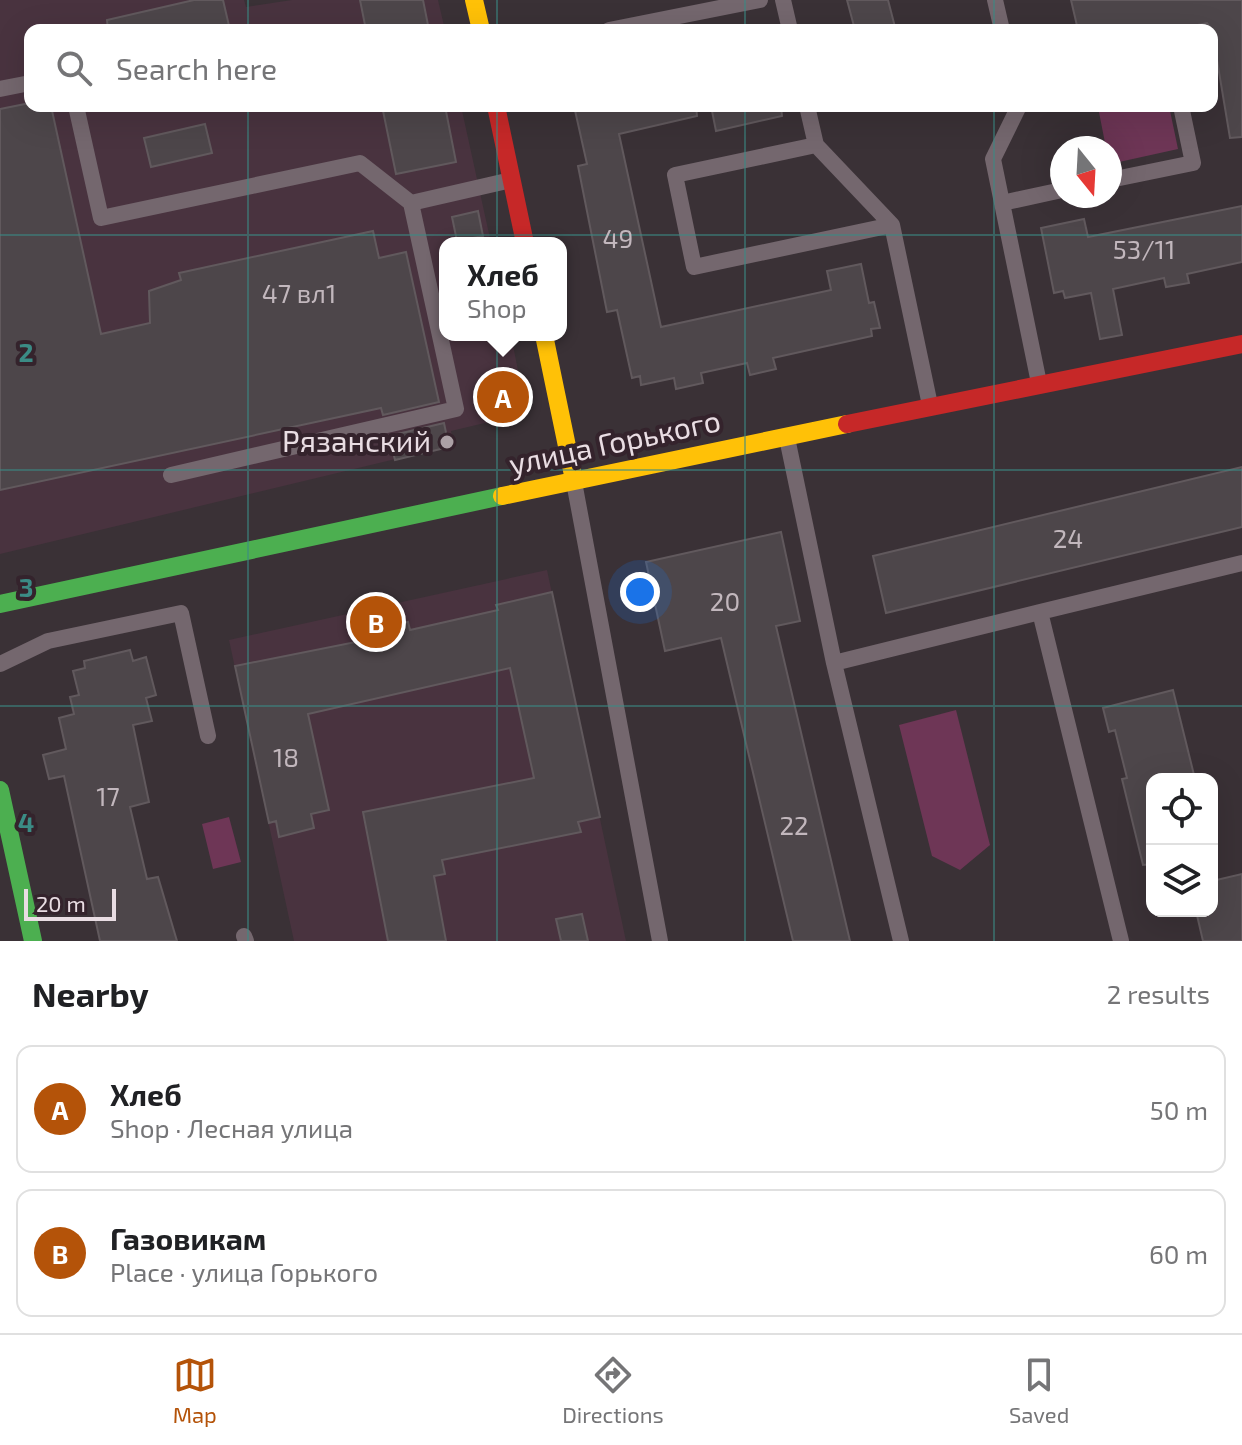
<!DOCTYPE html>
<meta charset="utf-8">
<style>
:root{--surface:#fff;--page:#f6f6f6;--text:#202124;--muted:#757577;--line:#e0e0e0;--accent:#b45309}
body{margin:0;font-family:"Exo 2",sans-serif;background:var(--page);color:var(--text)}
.controls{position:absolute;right:24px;bottom:24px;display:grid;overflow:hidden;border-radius:16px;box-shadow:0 8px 32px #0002}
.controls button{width:72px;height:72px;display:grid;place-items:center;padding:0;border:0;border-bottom:2px solid var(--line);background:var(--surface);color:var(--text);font:40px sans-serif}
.compass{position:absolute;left:1050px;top:136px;width:72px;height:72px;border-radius:50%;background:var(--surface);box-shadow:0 8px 32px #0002;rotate:162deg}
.scale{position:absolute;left:24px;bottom:20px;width:92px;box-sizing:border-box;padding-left:8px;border:4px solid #e9dde3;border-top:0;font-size:22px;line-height:28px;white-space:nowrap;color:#e9dde3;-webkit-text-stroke:6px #34232c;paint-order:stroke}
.you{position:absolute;left:640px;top:592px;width:28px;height:28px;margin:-20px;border:6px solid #fff;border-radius:50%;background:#1a73e8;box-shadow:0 0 0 12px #1a73e833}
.badge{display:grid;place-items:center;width:52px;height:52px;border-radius:50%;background:var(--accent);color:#fff;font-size:26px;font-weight:700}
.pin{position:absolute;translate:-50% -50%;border:4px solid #fff;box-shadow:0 2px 8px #0006}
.popup{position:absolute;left:439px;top:237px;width:128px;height:104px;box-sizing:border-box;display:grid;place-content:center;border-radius:16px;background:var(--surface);filter:drop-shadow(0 2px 6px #0005);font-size:26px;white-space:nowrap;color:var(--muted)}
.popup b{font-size:30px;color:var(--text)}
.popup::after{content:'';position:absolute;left:50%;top:100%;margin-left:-16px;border:16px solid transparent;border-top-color:var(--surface)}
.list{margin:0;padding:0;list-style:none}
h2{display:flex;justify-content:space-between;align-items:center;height:104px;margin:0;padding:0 32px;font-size:34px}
h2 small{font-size:26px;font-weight:400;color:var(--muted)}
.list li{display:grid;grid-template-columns:52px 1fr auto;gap:24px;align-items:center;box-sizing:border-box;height:128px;margin:0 16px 16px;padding:0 16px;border:2px solid var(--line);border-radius:16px}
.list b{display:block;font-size:30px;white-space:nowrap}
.list p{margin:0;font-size:26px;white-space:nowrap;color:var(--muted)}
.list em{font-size:26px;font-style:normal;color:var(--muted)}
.icon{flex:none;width:44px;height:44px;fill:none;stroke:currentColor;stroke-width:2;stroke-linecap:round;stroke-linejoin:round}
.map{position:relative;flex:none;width:1242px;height:941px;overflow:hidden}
.search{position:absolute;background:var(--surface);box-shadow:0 8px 32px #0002;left:24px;right:24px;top:24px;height:88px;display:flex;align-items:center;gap:20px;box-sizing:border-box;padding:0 28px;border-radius:16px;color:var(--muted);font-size:30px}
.sheet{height:392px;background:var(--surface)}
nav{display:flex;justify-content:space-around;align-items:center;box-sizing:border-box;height:112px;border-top:2px solid var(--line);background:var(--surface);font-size:22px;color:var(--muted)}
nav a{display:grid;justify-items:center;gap:4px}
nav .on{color:var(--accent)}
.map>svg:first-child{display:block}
</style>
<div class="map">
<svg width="1242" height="941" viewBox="0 0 1242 941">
<rect width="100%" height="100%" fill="#3a3136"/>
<path fill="#49333f" d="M 0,0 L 244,0 L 246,7 L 292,0 L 438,0 L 445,30 L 30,30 L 30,106 L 461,106 L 491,243 L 445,243 L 445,335 L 511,335 L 521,386 L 506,418 L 451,431 L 454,445 L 0,554 Z
M 547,570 L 626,941 L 294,941 L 229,640 Z"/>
<path fill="#6e3656" d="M 1169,106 L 1178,149 L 1110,164 L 1110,148 L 1106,148 L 1098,107 Z
M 956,710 L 990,845 L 960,870 L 932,856 L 899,725 Z
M 229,817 L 241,862 L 213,869 L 202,824 Z"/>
<path fill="#4d464a" stroke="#61595d" stroke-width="2" d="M 194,0 L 223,0 L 230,30 L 108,30 L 107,20 Z
M 360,0 L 423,0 L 429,30 L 366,30 Z
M 847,0 L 888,0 L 895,27 L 855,30 Z
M 1071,0 L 1242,0 L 1242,137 L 1230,138 L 1212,30 L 1207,23 L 1172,30 L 1078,30 Z
M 30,103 L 30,106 L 51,106 L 101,334 L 150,323 L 149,291 L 181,280 L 179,273 L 373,231 L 379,258 L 406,252 L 439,402 L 383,415 L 381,408 L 0,490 L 0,109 Z
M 382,106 L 445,106 L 456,162 L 396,174 Z
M 574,106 L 696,106 L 697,116 L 619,134 L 661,327 L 831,290 L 827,271 L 861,264 L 869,303 L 874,302 L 880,328 L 871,329 L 872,336 L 773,358 L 776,369 L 750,375 L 747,363 L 701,373 L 703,383 L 676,389 L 674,378 L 641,385 L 640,376 L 632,378 L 617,310 L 607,312 L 578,166 L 587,164 Z
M 711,106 L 781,106 L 782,116 L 716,131 Z
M 205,124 L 212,153 L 151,167 L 144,138 Z
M 1242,206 L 1242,262 L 1187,274 L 1189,283 L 1166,287 L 1164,278 L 1113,289 L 1122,335 L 1100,339 L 1091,293 L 1065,298 L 1063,291 L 1054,293 L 1041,228 L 1084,219 L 1088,237 Z
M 478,211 L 483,236 L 457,241 L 452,217 Z
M 500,376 L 521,386 L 506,418 L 485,408 Z
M 444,423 L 449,447 L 395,460 L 389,436 Z
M 1242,467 L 1242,527 L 886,613 L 873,556 Z
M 781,532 L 800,621 L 776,626 L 850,941 L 793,941 L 721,638 L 665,651 L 646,562 Z
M 552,592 L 600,817 L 578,822 L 581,832 L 442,860 L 445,874 L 434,876 L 446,941 L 388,941 L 363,812 L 534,778 L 510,668 L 308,714 L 329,810 L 311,814 L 314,828 L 279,837 L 276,821 L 269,823 L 235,666 L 386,636 L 384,627 L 396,624 L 408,622 L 410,630 L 498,610 L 496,605 Z
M 130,650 L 133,661 L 146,657 L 156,695 L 146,698 L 152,721 L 133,725 L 149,802 L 130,807 L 147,879 L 158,877 L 177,941 L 100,941 L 64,776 L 49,779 L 43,755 L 66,749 L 59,718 L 74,714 L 70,697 L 79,695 L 73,671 L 85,668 L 84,661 Z
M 1173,690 L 1195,779 L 1152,779 L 1152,864 L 1143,865 L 1122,779 L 1127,778 L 1115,730 L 1109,732 L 1103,708 Z
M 1242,874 L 1242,941 L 1203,941 L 1196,911 L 1212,911 L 1212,881 Z
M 582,914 L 588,941 L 561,941 L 556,919 Z"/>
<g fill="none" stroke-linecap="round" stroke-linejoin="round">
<path stroke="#74676e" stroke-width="16" d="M 783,0 L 790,30
M 995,0 L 1002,30
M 609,30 L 760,0
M 0,89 L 30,83
M 76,106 L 101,218 L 360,163 L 411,203
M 807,106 L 816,145 L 892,225 L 930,405
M 1019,106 L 993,159 L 1039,383
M 816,145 L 675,175 L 694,267 L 892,225
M 1110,180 L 1193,163 L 1181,106
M 1002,203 L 1062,190
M 787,438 L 834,663
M 171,475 L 456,409 L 411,203 L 511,180
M 574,482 L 660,941
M 1040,612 L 1242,563
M 0,664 L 48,641 L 181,613 L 208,736
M 244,936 L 246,941
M 901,941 L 834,663 L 1040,612 L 1121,941"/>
<path stroke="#4caf50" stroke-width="18" d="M 0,604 L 502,496
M 0,790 L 33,941"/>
<path stroke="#ffc107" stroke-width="18" d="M 474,0 L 481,30
M 544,335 L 574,480
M 502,496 L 847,424"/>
<path stroke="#c62828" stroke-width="18" d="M 496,106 L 525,243
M 847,424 L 1242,344"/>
</g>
<path fill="none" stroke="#3b8b85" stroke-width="2" stroke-opacity="0.55" d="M 248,0 L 248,30M 497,0 L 497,30M 745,0 L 745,30M 994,0 L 994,30M 248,106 L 248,941M 497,106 L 497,941M 745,106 L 745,941M 994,106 L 994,941M 0,235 L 1242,235M 0,470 L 1242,470M 0,706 L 1242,706"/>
<circle fill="#aca1a6" stroke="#34232c" stroke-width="3" cx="447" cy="442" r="8"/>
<g text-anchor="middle" stroke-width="8" stroke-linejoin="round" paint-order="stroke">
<g font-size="26" fill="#c2b7bd">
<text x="618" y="248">49</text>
<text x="1144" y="259">53/11</text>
<text x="299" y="303">47 вл1</text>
<text x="1068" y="548">24</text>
<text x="725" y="611">20</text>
<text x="286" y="767">18</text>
<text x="108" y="806">17</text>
<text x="794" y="835">22</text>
</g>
<g font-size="30" fill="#e9dde3" stroke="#34232c" text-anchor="end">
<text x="431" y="452">Рязанский</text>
</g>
<g font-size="30" fill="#e9dde3" stroke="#34232c">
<text transform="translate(615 443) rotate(-12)" y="10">улица Горького</text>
</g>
</g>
<g font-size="26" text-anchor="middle" font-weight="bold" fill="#3b8b85" stroke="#34232c" stroke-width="8" stroke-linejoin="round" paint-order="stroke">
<text x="26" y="362">2</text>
<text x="26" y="597">3</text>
<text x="26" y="832">4</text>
</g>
</svg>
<div class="controls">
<button><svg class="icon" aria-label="locate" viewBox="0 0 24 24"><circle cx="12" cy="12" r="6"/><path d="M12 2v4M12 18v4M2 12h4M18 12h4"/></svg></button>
<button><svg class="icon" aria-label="layers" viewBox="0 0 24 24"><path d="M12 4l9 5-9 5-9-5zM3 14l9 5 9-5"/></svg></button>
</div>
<svg class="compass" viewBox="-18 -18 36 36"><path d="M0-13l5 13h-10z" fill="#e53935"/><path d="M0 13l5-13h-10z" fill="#757577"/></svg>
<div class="scale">20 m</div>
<div class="you"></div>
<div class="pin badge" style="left:503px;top:397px">A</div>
<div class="popup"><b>Хлеб</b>Shop</div>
<div class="pin badge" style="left:376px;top:622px">B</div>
<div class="search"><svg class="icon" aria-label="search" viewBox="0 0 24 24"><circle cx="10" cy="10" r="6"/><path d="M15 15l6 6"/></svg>Search here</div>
</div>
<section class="sheet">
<h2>Nearby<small>2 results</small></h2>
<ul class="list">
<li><span class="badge">A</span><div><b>Хлеб</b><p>Shop · Лесная улица</p></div><em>50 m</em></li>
<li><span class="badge">B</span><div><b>Газовикам</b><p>Place · улица Горького</p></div><em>60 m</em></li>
</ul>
</section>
<nav>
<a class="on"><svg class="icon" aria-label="map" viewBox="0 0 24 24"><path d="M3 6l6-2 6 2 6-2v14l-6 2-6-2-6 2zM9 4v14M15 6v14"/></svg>Map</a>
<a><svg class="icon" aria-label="directions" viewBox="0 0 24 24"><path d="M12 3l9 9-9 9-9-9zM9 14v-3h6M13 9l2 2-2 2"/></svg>Directions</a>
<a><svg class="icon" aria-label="saved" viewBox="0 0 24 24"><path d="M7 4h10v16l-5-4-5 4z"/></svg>Saved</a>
</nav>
